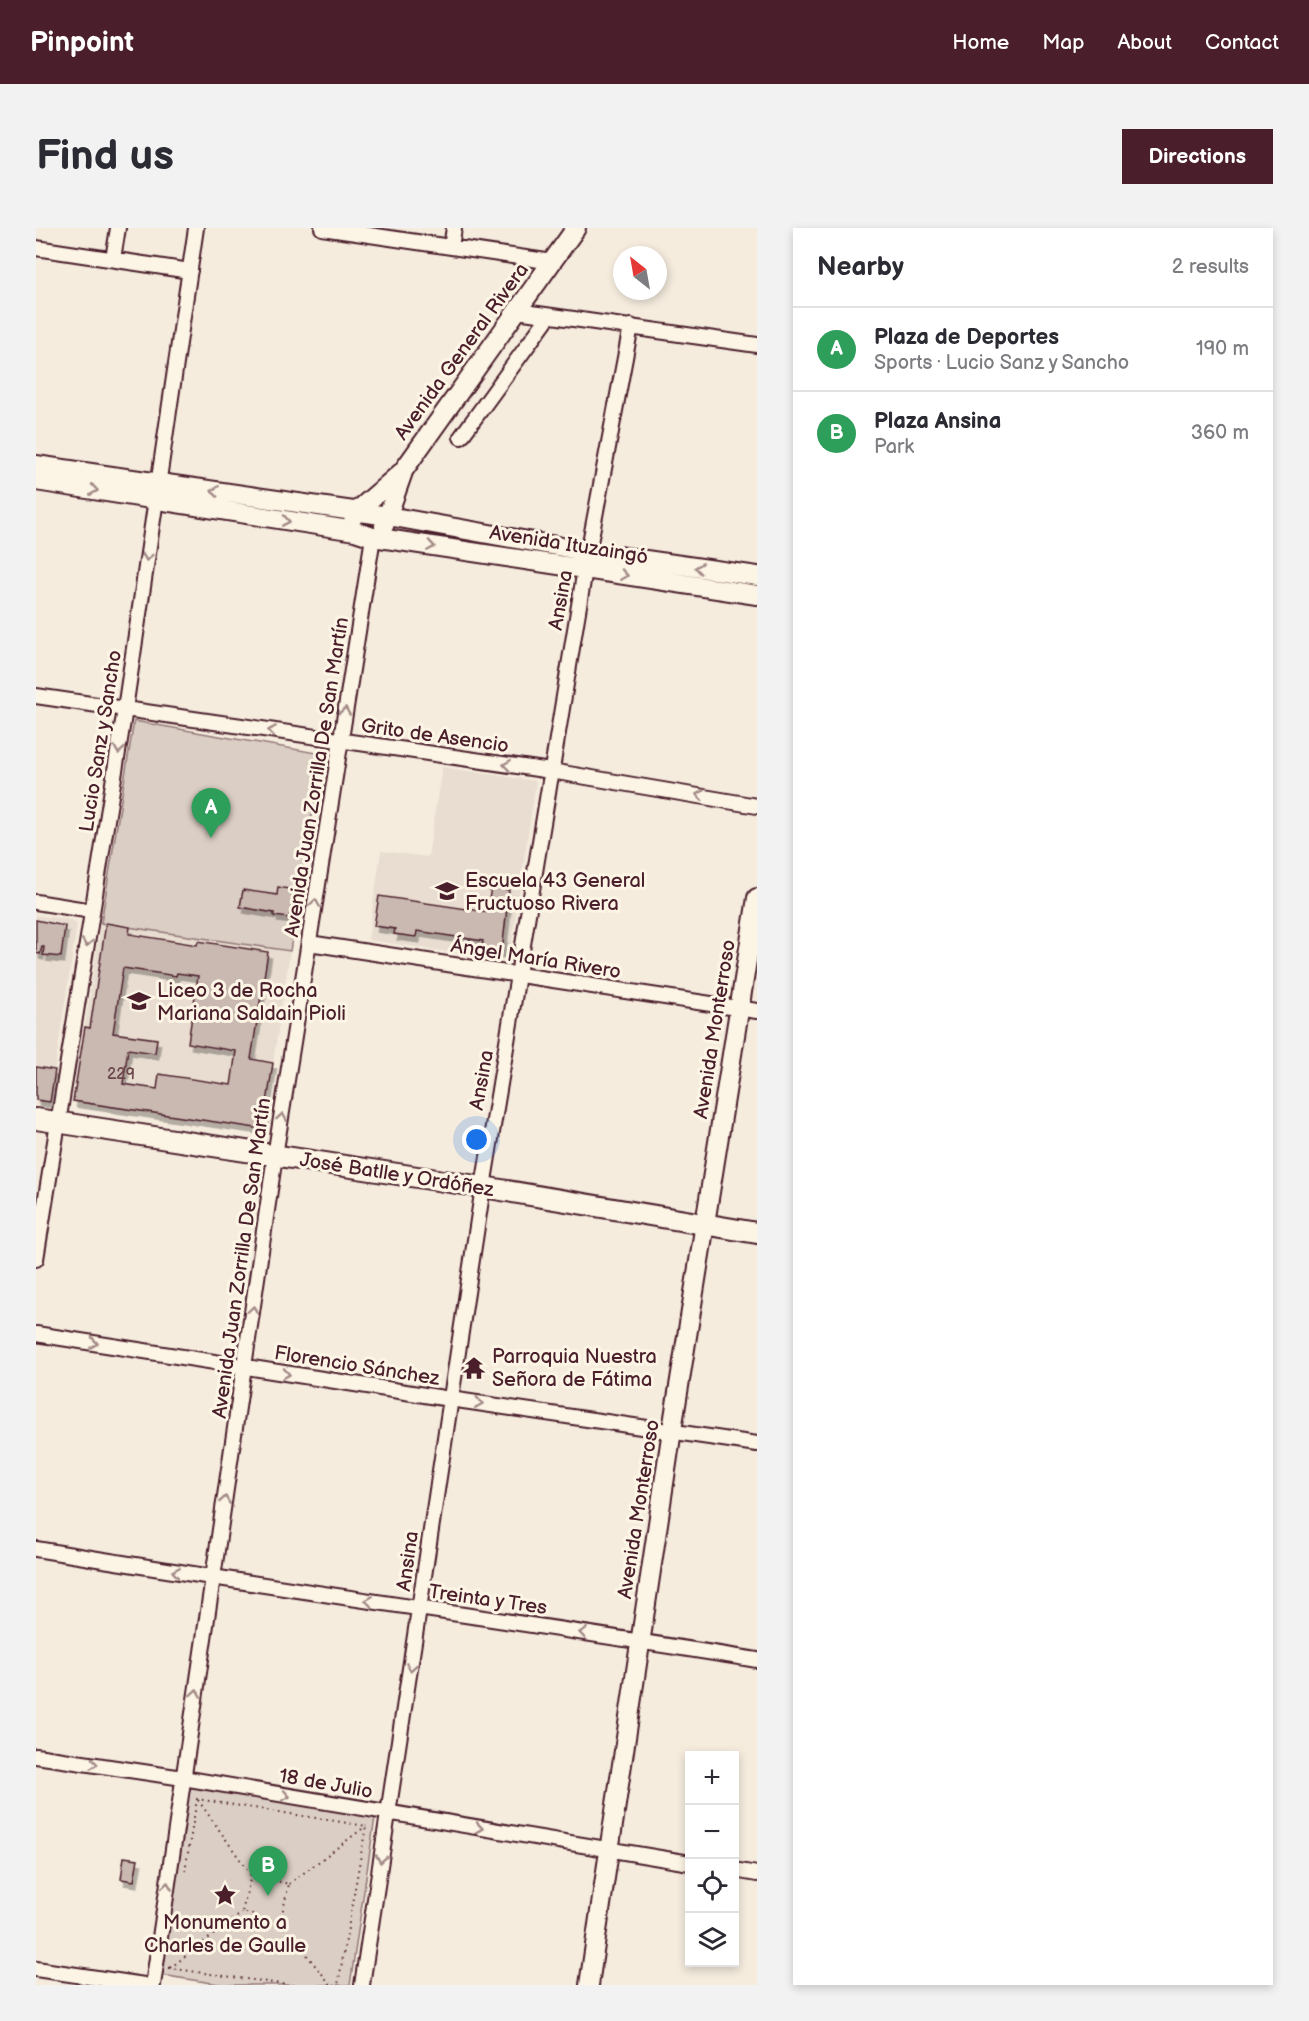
<!DOCTYPE html>
<meta charset="utf-8">
<style>
:root{--surface:#fff;--page:#f2f2f3;--text:#2b2b33;--muted:#7c7c81;--line:#e1e1e2;--accent:#4a1f2b}
body{margin:0;font-family:"Balsamiq Sans",sans-serif;background:var(--page);color:var(--text)}
.controls{position:absolute;right:18px;bottom:18px;display:grid;overflow:hidden;border-radius:0px;box-shadow:0 3px 9px #0003}
.controls button{width:54px;height:54px;display:grid;place-items:center;padding:0;border:0;border-bottom:2px solid var(--line);background:var(--surface);color:var(--text);font:30px sans-serif}
.compass{position:absolute;left:577px;top:18px;width:54px;height:54px;border-radius:50%;background:var(--surface);box-shadow:0 3px 9px #0003;rotate:329deg}
.you{position:absolute;left:441px;top:912px;width:21px;height:21px;margin:-15px;border:4px solid #fff;border-radius:50%;background:#1a73e8;box-shadow:0 0 0 9px #1a73e833}
.badge{display:grid;place-items:center;width:39px;height:39px;border-radius:50%;background:var(--accent);color:#fff;font-size:20px;font-weight:700}
.pin{position:absolute;translate:-50% -50px;filter:drop-shadow(0 2px 3px #0008)}
.pin::after{content:'';position:absolute;top:32px;width:21px;height:18px;background:inherit;clip-path:polygon(0 0,100% 0,50% 100%)}
.list{margin:0;padding:0;list-style:none}
h2{display:flex;justify-content:space-between;align-items:center;height:78px;margin:0;padding:0 24px;font-size:26px}
h2 small{font-size:20px;font-weight:400;color:var(--muted)}
.list li{display:grid;grid-template-columns:39px 1fr auto;gap:18px;align-items:center;box-sizing:border-box;height:84px;padding:0 24px;border-top:2px solid var(--line)}
.list b{display:block;font-size:22px;white-space:nowrap}
.list p{margin:0;font-size:20px;white-space:nowrap;color:var(--muted)}
.list em{font-size:20px;font-style:normal;color:var(--muted)}
.icon{flex:none;width:33px;height:33px;fill:none;stroke:currentColor;stroke-width:2;stroke-linecap:round;stroke-linejoin:round}
.map{position:relative;flex:none;width:721px;height:1757px;overflow:hidden;border-radius:0px}
header{display:flex;align-items:center;gap:36px;box-sizing:border-box;height:84px;padding:0 30px;background:var(--accent);color:#fff}
header strong{font-size:28px}
nav{display:flex;gap:33px;margin-inline-start:auto;font-size:21px}
.intro{display:flex;align-items:center;justify-content:space-between;box-sizing:border-box;height:144px;padding:0 36px}
h1{margin:0;font-size:42px}
.button{padding:15px 27px;border-radius:0px;background:var(--accent);color:#fff;font-size:21px;font-weight:700}
main{display:flex;gap:36px;padding:0 36px}
aside{flex:1;background:var(--surface);border-radius:0px;box-shadow:0 3px 9px #0003}
.map>svg:first-child{display:block}
</style>
<header>
<strong>Pinpoint</strong>
<nav><a>Home</a><a>Map</a><a>About</a><a>Contact</a></nav>
</header>
<div class="intro"><h1>Find us</h1><a class="button">Directions</a></div>
<main>
<div class="map">
<svg width="721" height="1757" viewBox="0 0 721 1757">
<defs>
<filter id="shadow"><feDropShadow dx="3.5" dy="6" stdDeviation="0" flood-color="#0004"/></filter>
</defs>
<rect width="100%" height="100%" fill="#f5ecde"/>
<filter id="ink" filterUnits="userSpaceOnUse"><feTurbulence type="fractalNoise" baseFrequency=".0167" numOctaves="2"/><feDisplacementMap in="SourceGraphic" scale="12" xChannelSelector="R" yChannelSelector="G"/><feConvolveMatrix kernelMatrix="1 2 1 2 8 2 1 2 1" color-interpolation-filters="sRGB"/></filter>
<g filter="url(#ink)">
<path fill="#e8ddd0" d="M 406,539 L 500,553 L 473,733 L 332,712 L 345,623 L 392,629 Z
M 0,687 L 37,692 L 41,697 L 13,878 L 0,876 Z
M 65,695 L 254,723 L 227,901 L 37,873 Z"/>
<path fill="#dbcec4" stroke="#927678" stroke-width="1.5" d="M 98,493 L 286,526 L 254,723 L 65,695 Z
M 152,1558 L 339,1589 L 314,1757 L 189,1757 L 125,1747 Z"/>
<path fill="#cab9b1" stroke="#4a1f2b" stroke-width="1.5" fill-rule="evenodd" filter="url(#shadow)" d="M 242,659 L 258,662 L 256,669 L 258,669 L 253,690 L 238,688 L 238,685 L 204,679 L 207,662 L 241,667 Z
M 455,659 L 473,662 L 466,724 L 446,721 L 447,713 L 381,703 L 380,709 L 358,706 L 359,701 L 338,698 L 343,668 L 451,684 Z
M 0,692 L 29,698 L 25,729 L 7,727 L 8,719 L 6,719 L 4,726 L 0,725 Z
M 70,695 L 94,699 L 93,706 L 161,717 L 162,713 L 232,724 L 215,831 L 237,835 L 227,901 L 37,873 L 49,799 L 54,800 ZM 87,740 L 140,748 L 141,745 L 162,748 L 152,815 L 200,823 L 195,857 L 123,846 L 121,861 L 87,856 L 92,821 L 119,825 L 121,811 L 77,805 Z
M 0,839 L 19,842 L 14,874 L 0,872 Z
M 88,1629 L 102,1631 L 98,1653 L 85,1651 Z"/>
<g fill="none" stroke-linecap="round" stroke-linejoin="round">
<g stroke="#4a1f2b" stroke-width="18">
<path id="minor" d="M 286,0 L 517,34
M 415,19 L 418,0
M 0,20 L 154,43
M 77,31 L 82,0
M 481,83 L 721,117
M 425,209 L 513,88
M 0,468 L 515,543 L 721,578
M 0,674 L 56,683
M 273,715 L 721,783
M 0,1031 L 89,481 L 160,0
M 0,1106 L 414,1171 L 721,1216
M 0,1321 C 240,1361 481,1393 721,1432
M 0,1528 L 147,1550 L 654,1635
M 698,1642 L 721,1646
M 0,1741 L 108,1757
M 117,1757 L 239,928 L 337,309
M 326,1757 L 447,959 L 549,341 L 595,98"/>
</g>
<g stroke="#4a1f2b" stroke-width="22">
<path id="tertiary" d="M 0,237 L 352,288 L 554,324 L 721,348
M 0,253 L 319,303 L 337,309 L 721,367
M 317,289 L 321,283 L 367,243 L 540,0
M 348,298 L 367,244
M 553,1757 L 636,1202 L 721,670"/>
</g>
<g stroke="#4a1f2b" stroke-width="24">
<path id="secondary" d="M 0,891 L 447,959 L 721,1005"/>
</g>
<path stroke="#4a1f2b" stroke-width="2" stroke-dasharray="1.5 4.5" stroke-linecap="butt" d="M 162,1572 L 215,1647
M 149,1643 L 161,1571 L 330,1598 L 302,1757
M 253,1656 L 330,1598
M 244,1694 L 253,1656 L 215,1647 L 206,1684 L 244,1694 L 295,1757
M 133,1740 L 252,1757
M 134,1740 L 206,1685"/>
<use href="#minor" stroke="#fcf5e5" stroke-width="14"/>
<use href="#tertiary" stroke="#fcf5e5" stroke-width="18"/>
<use href="#secondary" stroke="#fcf5e5" stroke-width="20"/>
</g>
<defs><path id="oneway-chevron" d="M-2-3.5L2.5 0L-2 3.5" fill="none" stroke-width="1.6" stroke-linecap="round" stroke-linejoin="round" transform="scale(1.5)"/></defs>
<g stroke="#a38a88">
<use href="#oneway-chevron" transform="translate(58 262) rotate(9)"/>
<use href="#oneway-chevron" transform="translate(179 263) rotate(-172)"/>
<use href="#oneway-chevron" transform="translate(250 293) rotate(9)"/>
<use href="#oneway-chevron" transform="translate(395 318) rotate(9)"/>
<use href="#oneway-chevron" transform="translate(111 329) rotate(98)"/>
<use href="#oneway-chevron" transform="translate(663 340) rotate(-172)"/>
<use href="#oneway-chevron" transform="translate(588 347) rotate(9)"/>
<use href="#oneway-chevron" transform="translate(309 483) rotate(-81)"/>
<use href="#oneway-chevron" transform="translate(236 503) rotate(-171)"/>
<use href="#oneway-chevron" transform="translate(83 522) rotate(99)"/>
<use href="#oneway-chevron" transform="translate(471 537) rotate(-172)"/>
<use href="#oneway-chevron" transform="translate(664 567) rotate(-171)"/>
<use href="#oneway-chevron" transform="translate(279 675) rotate(-81)"/>
<use href="#oneway-chevron" transform="translate(51 715) rotate(99)"/>
<use href="#oneway-chevron" transform="translate(246 889) rotate(-81)"/>
<use href="#oneway-chevron" transform="translate(217 1082) rotate(-82)"/>
<use href="#oneway-chevron" transform="translate(58 1115) rotate(9)"/>
<use href="#oneway-chevron" transform="translate(250 1146) rotate(9)"/>
<use href="#oneway-chevron" transform="translate(443 1175) rotate(8)"/>
<use href="#oneway-chevron" transform="translate(189 1272) rotate(-81)"/>
<use href="#oneway-chevron" transform="translate(140 1344) rotate(-171)"/>
<use href="#oneway-chevron" transform="translate(333 1373) rotate(-172)"/>
<use href="#oneway-chevron" transform="translate(547 1405) rotate(-172)"/>
<use href="#oneway-chevron" transform="translate(375 1439) rotate(99)"/>
<use href="#oneway-chevron" transform="translate(160 1465) rotate(-81)"/>
<use href="#oneway-chevron" transform="translate(58 1536) rotate(8)"/>
<use href="#oneway-chevron" transform="translate(250 1568) rotate(10)"/>
<use href="#oneway-chevron" transform="translate(443 1600) rotate(9)"/>
<use href="#oneway-chevron" transform="translate(345 1631) rotate(99)"/>
<use href="#oneway-chevron" transform="translate(131 1658) rotate(-82)"/>
</g>
</g>
<defs>
<g id="school-bare" transform="scale(1.8)"><path d="M0-5L7-2L0 1L-7-2ZM-4 1L0 2.5L4 1V4Q0 6-4 4Z" fill="#4a1f2b" stroke="#fcf5e5" stroke-width="2.5" paint-order="stroke"/></g>
<g id="temple-bare" transform="scale(1.8)"><path d="M0-6L5-2H3V0L6.5 2.5H4V6H1.5V3h-3V6H-4V2.5H-6.5L-3 0V-2H-5Z" fill="#4a1f2b" stroke="#fcf5e5" stroke-width="2.5" paint-order="stroke"/></g>
<g id="sight-bare" transform="scale(1.8)"><path d="M0-6L1.8-2.2L6-1.7L2.9 1.2L3.7 5.4L0 3.3L-3.7 5.4L-2.9 1.2L-6-1.7L-1.8-2.2Z" fill="#4a1f2b" stroke="#fcf5e5" stroke-width="2.5" paint-order="stroke"/></g>
</defs>
<g fill-rule="evenodd">
<use href="#school-bare" x="411" y="663"/>
<use href="#school-bare" x="103" y="773"/>
<use href="#temple-bare" x="438" y="1140"/>
<use href="#sight-bare" x="189" y="1667"/>
</g>
<g text-anchor="middle" stroke-width="6" stroke-linejoin="round" paint-order="stroke">
<g font-size="16" fill="#6a464c">
<text x="85" y="851">229</text>
</g>
<g font-size="20" fill="#4a1f2b" stroke="#fcf5e5">
<text transform="translate(425 123) rotate(-54)" y="7">Avenida General Rivera</text>
<text transform="translate(533 316) rotate(9)" y="7">Avenida Ituzaingó</text>
<text transform="translate(524 372) rotate(-80)" y="7">Ansina</text>
<text transform="translate(399 507) rotate(8)" y="7">Grito de Asencio</text>
<text transform="translate(64 513) rotate(-81)" y="7">Lucio Sanz y Sancho</text>
<text transform="translate(280 549) rotate(-81)" y="7">Avenida Juan Zorrilla De San Martín</text>
<text transform="translate(500 730) rotate(9)" y="7">Ángel María Rivero</text>
<text transform="translate(678 801) rotate(-81)" y="7">Avenida Monterroso</text>
<text transform="translate(445 852) rotate(-80)" y="7">Ansina</text>
<text transform="translate(361 946) rotate(9)" y="7">José Batlle y Ordóñez</text>
<text transform="translate(205 1030) rotate(-82)" y="7">Avenida Juan Zorrilla De San Martín</text>
<text transform="translate(321 1137) rotate(9)" y="7">Florencio Sánchez</text>
<text transform="translate(602 1281) rotate(-81)" y="7">Avenida Monterroso</text>
<text transform="translate(371 1333) rotate(-82)" y="7">Ansina</text>
<text transform="translate(452 1371) rotate(8)" y="7">Treinta y Tres</text>
<text transform="translate(290 1555) rotate(10)" y="7">18 de Julio</text>
</g>
<g font-size="20" fill="#4a1f2b" stroke="#fcf5e5" text-anchor="start">
<text x="429" y="659">Escuela 43 General<tspan x="429" dy="23">Fructuoso Rivera</tspan></text>
<text x="121" y="769">Liceo 3 de Rocha<tspan x="121" dy="23">Mariana Saldain Pioli</tspan></text>
<text x="456" y="1135">Parroquia Nuestra<tspan x="456" dy="23">Señora de Fátima</tspan></text>
<text x="189" y="1701" text-anchor="middle">Monumento a<tspan x="189" dy="23">Charles de Gaulle</tspan></text>
</g>
</g>
</svg>
<div class="controls">
<button>+</button>
<button>−</button>
<button><svg class="icon" aria-label="locate" viewBox="0 0 24 24"><circle cx="12" cy="12" r="6"/><path d="M12 2v4M12 18v4M2 12h4M18 12h4"/></svg></button>
<button><svg class="icon" aria-label="layers" viewBox="0 0 24 24"><path d="M12 4l9 5-9 5-9-5zM3 14l9 5 9-5"/></svg></button>
</div>
<svg class="compass" viewBox="-18 -18 36 36"><path d="M0-13l5 13h-10z" fill="#e53935"/><path d="M0 13l5-13h-10z" fill="#7c7c81"/></svg>
<div class="you"></div>
<div class="pin badge" style="left:175px;top:610px;background:#2e9e5b">A</div>
<div class="pin badge" style="left:232px;top:1668px;background:#2e9e5b">B</div>
</div>
<aside>
<h2>Nearby<small>2 results</small></h2>
<ul class="list">
<li><span class="badge" style="background:#2e9e5b">A</span><div><b>Plaza de Deportes</b><p>Sports · Lucio Sanz y Sancho</p></div><em>190 m</em></li>
<li><span class="badge" style="background:#2e9e5b">B</span><div><b>Plaza Ansina</b><p>Park</p></div><em>360 m</em></li>
</ul>
</aside>
</main>
